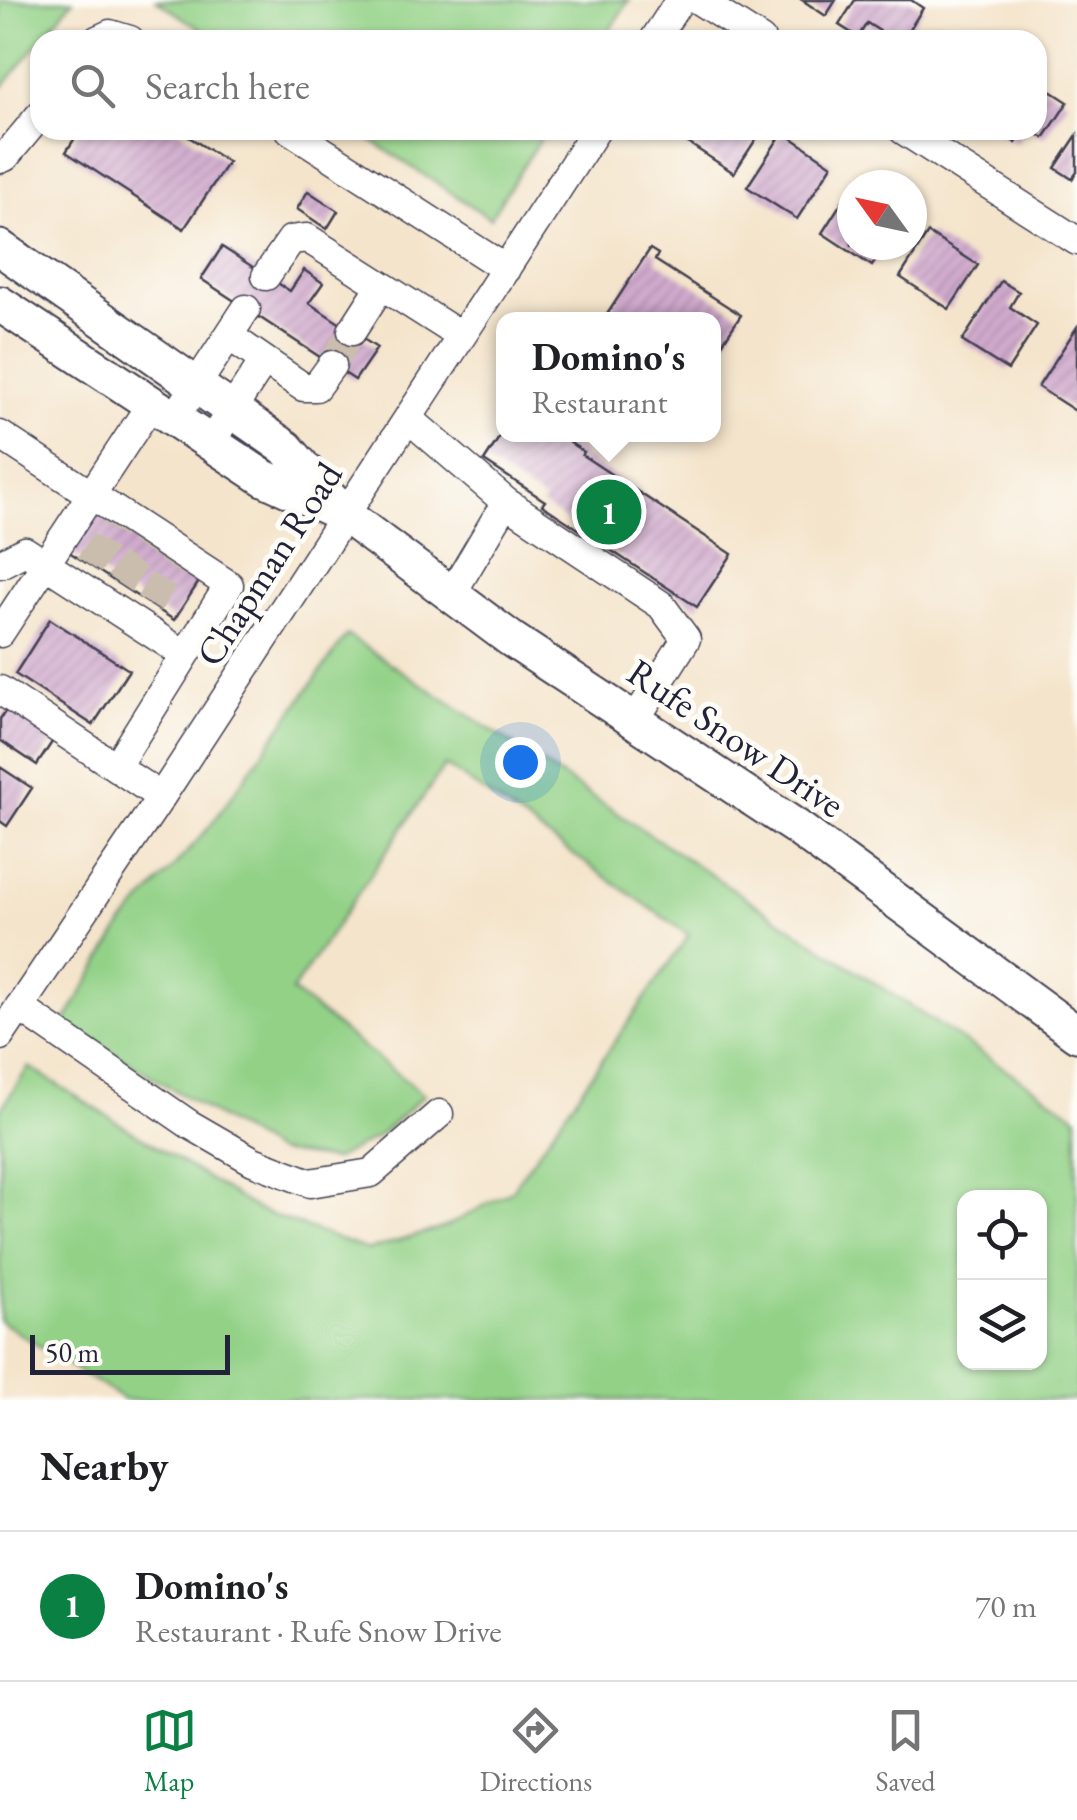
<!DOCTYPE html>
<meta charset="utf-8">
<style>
:root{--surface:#fff;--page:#f2f2f2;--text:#202124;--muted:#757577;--line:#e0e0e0;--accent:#0b8043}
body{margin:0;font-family:"EB Garamond",serif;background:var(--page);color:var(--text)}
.controls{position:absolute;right:30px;bottom:30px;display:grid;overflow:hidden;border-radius:20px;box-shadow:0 2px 8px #0004}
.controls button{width:90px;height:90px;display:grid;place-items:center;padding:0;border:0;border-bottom:2px solid var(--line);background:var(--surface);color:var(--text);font:50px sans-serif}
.compass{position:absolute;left:837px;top:170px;width:90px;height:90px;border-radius:50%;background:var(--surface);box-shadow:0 2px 8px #0004;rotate:303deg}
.scale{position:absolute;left:30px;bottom:25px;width:200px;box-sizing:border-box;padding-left:10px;border:5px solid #22223b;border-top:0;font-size:28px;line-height:35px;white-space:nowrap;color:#22223b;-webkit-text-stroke:8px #fdfcf7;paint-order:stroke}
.you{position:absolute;left:520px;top:762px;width:35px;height:35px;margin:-25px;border:8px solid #fff;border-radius:50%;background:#1a73e8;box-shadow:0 0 0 15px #1a73e833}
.badge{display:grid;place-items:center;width:65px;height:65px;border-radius:50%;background:var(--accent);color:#fff;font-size:32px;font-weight:700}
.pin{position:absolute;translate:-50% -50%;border:5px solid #fff;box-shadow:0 2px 10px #0006}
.popup{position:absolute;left:496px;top:312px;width:225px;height:130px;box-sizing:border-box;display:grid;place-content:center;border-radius:20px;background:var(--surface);filter:drop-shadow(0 2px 8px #0005);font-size:32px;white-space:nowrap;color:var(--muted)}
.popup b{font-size:38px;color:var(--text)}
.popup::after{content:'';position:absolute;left:50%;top:100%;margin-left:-20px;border:20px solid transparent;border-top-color:var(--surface)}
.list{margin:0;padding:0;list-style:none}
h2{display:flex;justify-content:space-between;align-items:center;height:130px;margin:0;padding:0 40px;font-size:42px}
h2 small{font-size:32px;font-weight:400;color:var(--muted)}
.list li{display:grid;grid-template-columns:65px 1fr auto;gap:30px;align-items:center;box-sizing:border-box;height:150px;padding:0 40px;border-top:2px solid var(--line)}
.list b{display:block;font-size:38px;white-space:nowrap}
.list p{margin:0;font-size:32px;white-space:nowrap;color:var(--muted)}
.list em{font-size:32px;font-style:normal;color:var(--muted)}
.icon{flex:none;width:55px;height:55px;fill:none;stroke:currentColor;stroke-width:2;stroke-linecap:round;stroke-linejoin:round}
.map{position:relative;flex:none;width:1077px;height:1400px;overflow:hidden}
.search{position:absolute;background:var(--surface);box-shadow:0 2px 8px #0004;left:30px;right:30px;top:30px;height:110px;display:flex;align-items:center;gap:25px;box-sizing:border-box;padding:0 35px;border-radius:30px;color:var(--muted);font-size:38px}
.sheet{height:280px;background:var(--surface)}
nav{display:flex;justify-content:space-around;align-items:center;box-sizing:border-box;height:140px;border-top:2px solid var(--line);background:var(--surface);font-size:28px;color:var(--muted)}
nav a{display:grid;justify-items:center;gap:5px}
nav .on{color:var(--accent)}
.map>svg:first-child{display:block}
</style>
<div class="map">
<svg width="1077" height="1400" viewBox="0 0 1077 1400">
<defs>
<pattern id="building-hatch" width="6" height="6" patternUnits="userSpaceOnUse" patternTransform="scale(2.5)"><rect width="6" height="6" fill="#d0aacd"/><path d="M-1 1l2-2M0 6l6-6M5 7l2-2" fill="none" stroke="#b292b1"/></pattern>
</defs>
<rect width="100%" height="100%" fill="#fdfcf7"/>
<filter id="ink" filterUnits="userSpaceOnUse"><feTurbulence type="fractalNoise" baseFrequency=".01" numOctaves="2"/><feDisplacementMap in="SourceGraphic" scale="20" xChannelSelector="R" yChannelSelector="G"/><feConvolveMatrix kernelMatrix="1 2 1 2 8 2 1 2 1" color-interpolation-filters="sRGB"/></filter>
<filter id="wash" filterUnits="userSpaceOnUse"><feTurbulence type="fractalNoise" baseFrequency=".0048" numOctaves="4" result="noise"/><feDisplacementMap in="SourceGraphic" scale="40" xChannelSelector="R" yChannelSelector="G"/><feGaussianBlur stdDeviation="2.25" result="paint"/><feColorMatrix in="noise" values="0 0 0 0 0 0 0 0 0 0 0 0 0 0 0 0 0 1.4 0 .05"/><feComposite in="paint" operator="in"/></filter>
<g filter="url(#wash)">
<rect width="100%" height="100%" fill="#f4e4cb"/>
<path fill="#93d187" stroke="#5a7a61" stroke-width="2.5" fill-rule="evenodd" d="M 0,0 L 73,0 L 0,90 Z
M 156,0 L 629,0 L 603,40 L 217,40 Z
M 355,130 L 546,130 L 490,218 Z
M 347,635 L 1077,1116 L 1077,1400 L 124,1400 L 0,1321 L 0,1110 L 29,1067 L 258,1210 L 368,1250 L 445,1227 L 511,1191 L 689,935 L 445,765 L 292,991 L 424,1095 L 380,1135 L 334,1160 L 276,1152 L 64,1023 L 123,924 L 211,825 ZM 964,1198 L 1040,1198 L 1040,1362 L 964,1362 Z"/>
<g id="blocks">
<path fill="url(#building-hatch)" d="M 802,0 L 836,0 L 826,16 Z
M 855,0 L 911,0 L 923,8 L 903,40 L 894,40 L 867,23 L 858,37 L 839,25 Z
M 940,29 L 957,40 L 933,40 Z
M 1037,82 L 1068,102 L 1044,138 L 1031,130 L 1037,130 Z
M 80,130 L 178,130 L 228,162 L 184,229 L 66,152 Z
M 692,130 L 762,130 L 734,173 L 685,141 Z
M 996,130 L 1024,130 L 1016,143 Z
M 783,132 L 832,165 L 797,219 L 747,187 Z
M 1077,135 L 1077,172 L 1072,179 L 1055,168 Z
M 852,186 L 852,245 L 886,245 L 872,266 L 822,233 Z
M 308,191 L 338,211 L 327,229 L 297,209 Z
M 928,233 L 978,265 L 949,309 L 900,277 Z
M 222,247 L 290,291 L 304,270 L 323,283 L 309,303 L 377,348 L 355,380 L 201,279 Z
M 650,249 L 658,254 L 655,260 L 741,315 L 714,356 L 714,320 L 612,320 L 606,316 Z
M 1001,281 L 1019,292 L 1010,307 L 1037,325 L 1008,370 L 962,341 Z
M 1077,327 L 1077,412 L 1038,387 Z
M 504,430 L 504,434 L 557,434 L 584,452 L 582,455 L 732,554 L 697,607 L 542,505 L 545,501 L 484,461 Z
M 92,510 L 200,580 L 174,620 L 66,550 Z
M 50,619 L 129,670 L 93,725 L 15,674 Z
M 7,709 L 54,739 L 37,765 L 0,740 L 0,719 Z
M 0,767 L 32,788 L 7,826 L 0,821 Z"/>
</g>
</g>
<g filter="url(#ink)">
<use href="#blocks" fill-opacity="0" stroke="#423f51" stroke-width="2.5"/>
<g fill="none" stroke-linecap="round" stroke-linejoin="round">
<path stroke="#cabdae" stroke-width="28" stroke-dasharray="28 14" stroke-linecap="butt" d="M 332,365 L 352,331
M 89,565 L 115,525
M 119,584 L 145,544
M 149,604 L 174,563"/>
<g stroke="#423f51" stroke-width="31">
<path id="minor" d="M 698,0 L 761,40
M 97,40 L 110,34 L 130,40
M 654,40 L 680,0
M 290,130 L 506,269
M 903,130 L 1077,241
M 0,159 L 5,157 L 40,115
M 266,276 L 291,240 L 307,238 L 461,336
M 352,331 L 381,286
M 229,336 L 303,387 L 316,387 L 332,365
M 408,418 L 506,502 L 661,605 L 686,639 L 635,720
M 174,419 L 246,309
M 0,435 L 229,585 L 116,766
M 210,443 L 264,361
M 0,564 L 25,551 L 184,654
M 451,595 L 506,502
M 0,633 L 151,404
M 0,690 L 161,797
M 19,1007 L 189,1124 L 253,1161 L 310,1183 L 371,1173 L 439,1114
M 0,1036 L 161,797 L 596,130"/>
</g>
<g stroke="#423f51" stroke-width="39">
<path id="major" d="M 0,248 L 286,448 L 337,507
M 0,304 L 264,478 L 345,515 L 511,639 L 796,827 L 1077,1034"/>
</g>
<use href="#minor" stroke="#fff" stroke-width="28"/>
<use href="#major" stroke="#fff" stroke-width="35"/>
</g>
</g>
<g text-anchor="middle" stroke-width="10" stroke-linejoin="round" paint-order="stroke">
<g font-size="38" fill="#22223b" stroke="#fdfcf7">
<text transform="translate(269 564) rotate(-57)" y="13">Chapman Road</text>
<text transform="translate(736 738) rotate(34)" y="13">Rufe Snow Drive</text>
</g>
</g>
</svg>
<div class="controls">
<button><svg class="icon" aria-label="locate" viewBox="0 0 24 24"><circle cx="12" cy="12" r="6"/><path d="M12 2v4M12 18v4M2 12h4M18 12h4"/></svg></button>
<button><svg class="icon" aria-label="layers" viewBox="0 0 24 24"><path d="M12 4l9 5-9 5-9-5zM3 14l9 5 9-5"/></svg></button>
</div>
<svg class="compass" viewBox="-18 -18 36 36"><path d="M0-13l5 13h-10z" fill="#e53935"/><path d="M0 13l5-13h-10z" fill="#757577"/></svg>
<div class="scale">50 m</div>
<div class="you"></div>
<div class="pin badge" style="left:609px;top:512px">1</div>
<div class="popup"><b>Domino's</b>Restaurant</div>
<div class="search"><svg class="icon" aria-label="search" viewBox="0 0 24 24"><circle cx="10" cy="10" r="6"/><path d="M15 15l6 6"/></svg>Search here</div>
</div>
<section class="sheet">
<h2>Nearby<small></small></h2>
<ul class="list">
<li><span class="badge">1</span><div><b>Domino's</b><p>Restaurant · Rufe Snow Drive</p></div><em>70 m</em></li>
</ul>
</section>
<nav>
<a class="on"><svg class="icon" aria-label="map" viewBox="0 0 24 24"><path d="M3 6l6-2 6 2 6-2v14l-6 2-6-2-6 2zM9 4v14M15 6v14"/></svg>Map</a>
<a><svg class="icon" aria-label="directions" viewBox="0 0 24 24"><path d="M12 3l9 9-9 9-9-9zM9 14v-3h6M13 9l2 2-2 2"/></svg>Directions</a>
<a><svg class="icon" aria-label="saved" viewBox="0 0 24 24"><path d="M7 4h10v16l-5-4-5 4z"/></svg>Saved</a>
</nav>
